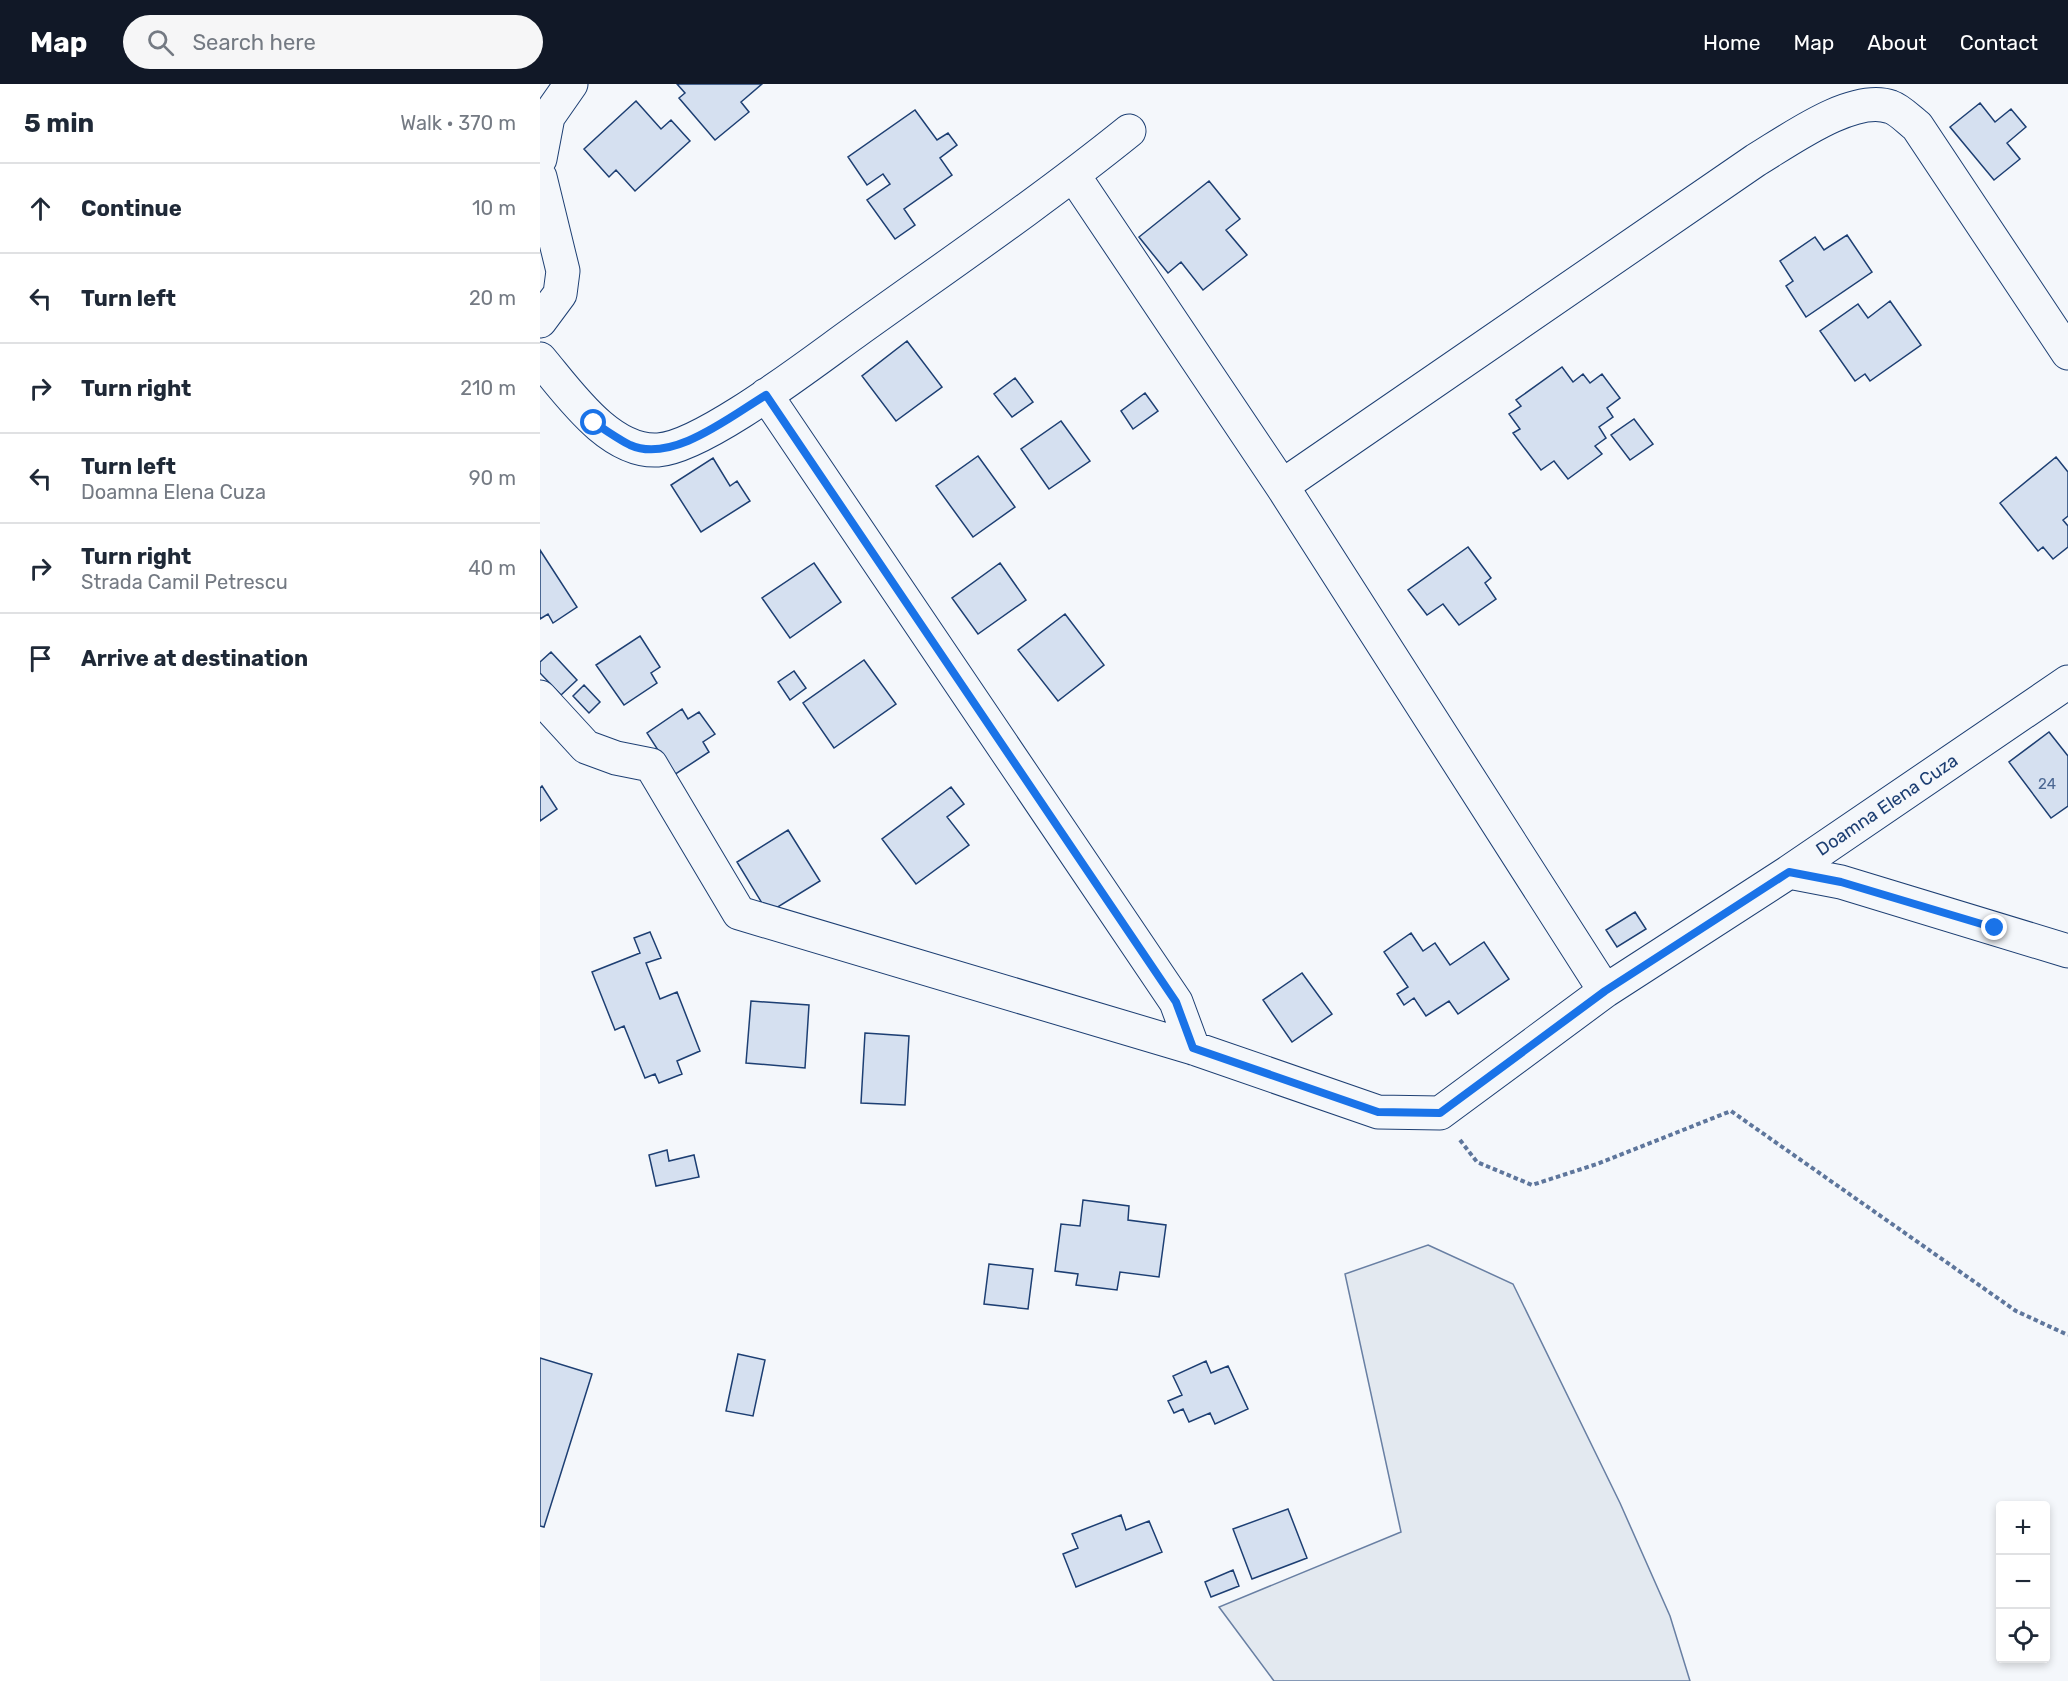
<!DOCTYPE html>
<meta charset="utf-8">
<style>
:root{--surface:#fff;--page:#f6f6f7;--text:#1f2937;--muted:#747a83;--line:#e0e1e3;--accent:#111827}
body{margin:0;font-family:Rubik,sans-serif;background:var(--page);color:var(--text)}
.controls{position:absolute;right:18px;bottom:18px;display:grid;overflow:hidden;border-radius:6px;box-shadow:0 3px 9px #0003}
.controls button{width:54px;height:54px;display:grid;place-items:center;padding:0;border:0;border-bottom:2px solid var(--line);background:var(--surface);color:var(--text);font:30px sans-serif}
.stop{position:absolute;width:18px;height:18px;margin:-14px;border:4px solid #1a73e8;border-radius:50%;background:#fff}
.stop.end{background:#1a73e8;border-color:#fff;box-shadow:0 2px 6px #0008}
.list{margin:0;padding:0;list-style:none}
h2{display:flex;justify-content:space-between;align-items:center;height:78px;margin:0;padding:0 24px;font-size:26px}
h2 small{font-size:20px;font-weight:400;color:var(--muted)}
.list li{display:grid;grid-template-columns:39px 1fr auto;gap:18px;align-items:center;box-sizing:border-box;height:90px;padding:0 24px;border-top:2px solid var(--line)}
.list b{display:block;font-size:22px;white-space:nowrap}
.list p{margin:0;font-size:20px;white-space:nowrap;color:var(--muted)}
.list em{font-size:20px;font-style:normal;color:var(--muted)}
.icon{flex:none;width:33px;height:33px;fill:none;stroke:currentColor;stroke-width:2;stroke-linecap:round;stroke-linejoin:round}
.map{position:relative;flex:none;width:1528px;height:1597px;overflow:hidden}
header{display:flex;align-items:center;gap:36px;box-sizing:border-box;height:84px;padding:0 30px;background:var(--accent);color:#fff}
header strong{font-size:28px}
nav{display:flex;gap:33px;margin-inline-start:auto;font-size:21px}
.search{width:420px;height:54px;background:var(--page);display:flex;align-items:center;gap:15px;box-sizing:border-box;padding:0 21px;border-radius:33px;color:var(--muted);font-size:22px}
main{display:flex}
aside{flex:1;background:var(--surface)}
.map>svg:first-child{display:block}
</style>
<header>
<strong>Map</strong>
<div class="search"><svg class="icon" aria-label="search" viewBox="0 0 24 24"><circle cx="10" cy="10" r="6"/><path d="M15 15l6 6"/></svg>Search here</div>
<nav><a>Home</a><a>Map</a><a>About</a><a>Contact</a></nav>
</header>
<main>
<aside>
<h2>5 min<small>Walk · 370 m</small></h2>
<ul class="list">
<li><svg class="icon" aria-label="ahead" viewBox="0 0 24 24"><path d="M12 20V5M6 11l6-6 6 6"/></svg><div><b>Continue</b></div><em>10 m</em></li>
<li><svg class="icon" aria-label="left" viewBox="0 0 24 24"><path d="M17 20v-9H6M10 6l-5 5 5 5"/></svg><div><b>Turn left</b></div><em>20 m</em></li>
<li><svg class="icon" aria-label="right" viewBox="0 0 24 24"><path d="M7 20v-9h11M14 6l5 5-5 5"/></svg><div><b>Turn right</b></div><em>210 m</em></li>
<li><svg class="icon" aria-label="left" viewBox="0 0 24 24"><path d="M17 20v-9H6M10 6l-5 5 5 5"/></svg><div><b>Turn left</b><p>Doamna Elena Cuza</p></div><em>90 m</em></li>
<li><svg class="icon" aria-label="right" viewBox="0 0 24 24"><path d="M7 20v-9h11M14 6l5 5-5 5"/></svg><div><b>Turn right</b><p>Strada Camil Petrescu</p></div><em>40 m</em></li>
<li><svg class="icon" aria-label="arrive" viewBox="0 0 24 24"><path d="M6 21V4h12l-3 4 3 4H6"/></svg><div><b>Arrive at destination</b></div></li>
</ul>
</aside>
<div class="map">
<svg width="1528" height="1597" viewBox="0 0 1528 1597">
<rect width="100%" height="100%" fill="#f4f7fb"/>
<path fill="#e3e9f0" stroke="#687fa3" stroke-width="1.5" d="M 888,1161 L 973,1200 L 1080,1419 L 1130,1532 L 1150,1597 L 734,1597 L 679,1523 L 861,1448 L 805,1190 Z"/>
<path fill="#d5e0f0" stroke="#1d3f73" stroke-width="1.5" d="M 137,0 L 222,0 L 201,18 L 209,28 L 175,56 L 139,14 L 145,9 Z
M 96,17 L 121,45 L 131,36 L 150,57 L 95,107 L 76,86 L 69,93 L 44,65 Z
M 1440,19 L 1455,38 L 1471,25 L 1486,43 L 1467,59 L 1480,75 L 1454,96 L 1410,43 Z
M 375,26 L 397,56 L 408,49 L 417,61 L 400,74 L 412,91 L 364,125 L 375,141 L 355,155 L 327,116 L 350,100 L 343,90 L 327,101 L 308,73 Z
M 669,97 L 700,135 L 686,146 L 707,171 L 663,206 L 641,178 L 628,189 L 599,153 Z
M 1307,151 L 1332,188 L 1266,233 L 1246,202 L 1253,197 L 1240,177 L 1275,153 L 1284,166 Z
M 1350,217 L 1381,261 L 1330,297 L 1325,290 L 1315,297 L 1280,247 L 1318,220 L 1328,234 Z
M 367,257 L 402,303 L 356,337 L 322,292 Z
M 1022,283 L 1033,298 L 1043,290 L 1050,299 L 1062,290 L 1080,314 L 1067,324 L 1073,333 L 1059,343 L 1066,354 L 1055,362 L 1062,370 L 1028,395 L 1014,377 L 1001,386 L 973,349 L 980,345 L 969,330 L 981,322 L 976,316 Z
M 475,294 L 493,318 L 472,333 L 454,310 Z
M 605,309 L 618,327 L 593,345 L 581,327 Z
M 1094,335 L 1113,360 L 1090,376 L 1071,351 Z
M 521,337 L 550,377 L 509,405 L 481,365 Z
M 438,372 L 475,423 L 433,453 L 396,402 Z
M 1516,373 L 1528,388 L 1528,432 L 1523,436 L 1528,442 L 1528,463 L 1513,475 L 1503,463 L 1498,467 L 1460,419 Z
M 173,374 L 190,402 L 197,397 L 210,417 L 161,448 L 131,401 Z
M 928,463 L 951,494 L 945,499 L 956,515 L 919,541 L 903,520 L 887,531 L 868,506 Z
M 0,466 L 37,523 L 13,539 L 8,530 L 0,535 Z
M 274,479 L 301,518 L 250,554 L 222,514 Z
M 460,479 L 486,516 L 438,550 L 412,514 Z
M 525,530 L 564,581 L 518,617 L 478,566 Z
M 100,552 L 120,583 L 111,589 L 117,599 L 84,621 L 56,581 Z
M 11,568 L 37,596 L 21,611 L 0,589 L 0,578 Z
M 324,576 L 356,620 L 294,664 L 263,619 Z
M 254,587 L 266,604 L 250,616 L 238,598 Z
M 44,601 L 60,618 L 49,629 L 33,612 Z
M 142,625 L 148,635 L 159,628 L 175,650 L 163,658 L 169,668 L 134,691 L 107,649 Z
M 1509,648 L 1528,672 L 1528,722 L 1511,734 L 1469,678 Z
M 2,702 L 17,725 L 0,737 L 0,704 Z
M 411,703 L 424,720 L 407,733 L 429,761 L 376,800 L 342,755 Z
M 248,746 L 280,797 L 228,829 L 197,778 Z
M 1095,828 L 1106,845 L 1077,863 L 1066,846 Z
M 110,848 L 121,874 L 106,879 L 120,915 L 137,908 L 160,967 L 137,977 L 142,990 L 119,999 L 115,990 L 105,994 L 84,942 L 75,946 L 52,888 L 100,869 L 94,854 Z
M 871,849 L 883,867 L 895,859 L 910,881 L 944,858 L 969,895 L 918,930 L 909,917 L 886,932 L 874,914 L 864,921 L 857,910 L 868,903 L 844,868 Z
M 762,889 L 792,930 L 752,958 L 723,916 Z
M 211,917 L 269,921 L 265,984 L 206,979 Z
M 325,949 L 369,952 L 365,1021 L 321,1019 Z
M 127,1066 L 129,1077 L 154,1071 L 159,1093 L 116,1102 L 109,1071 Z
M 543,1116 L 589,1122 L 588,1136 L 626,1141 L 619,1193 L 580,1188 L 577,1206 L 536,1201 L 538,1190 L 515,1187 L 521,1140 L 540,1142 Z
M 449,1180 L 493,1185 L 488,1225 L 444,1220 Z
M 198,1270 L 225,1276 L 213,1332 L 186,1327 Z
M 0,1274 L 52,1290 L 4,1443 L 0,1442 Z
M 666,1277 L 671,1289 L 688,1282 L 708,1325 L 675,1340 L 670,1329 L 649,1338 L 643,1325 L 634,1329 L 628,1317 L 642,1311 L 633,1292 Z
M 748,1425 L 767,1474 L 712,1495 L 693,1445 Z
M 581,1431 L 586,1446 L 609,1437 L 622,1468 L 536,1503 L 523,1470 L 538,1464 L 532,1450 Z
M 693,1486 L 699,1502 L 671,1513 L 665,1498 Z"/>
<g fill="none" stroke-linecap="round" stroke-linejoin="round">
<g stroke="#1d3f73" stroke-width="35">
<path id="minor" d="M 0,75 L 8,33 L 31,0
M 534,92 L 742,402 L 1065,907
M 0,93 L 23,187 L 20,210 L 0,237
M 0,275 C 28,308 69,369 118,366 C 164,363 274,277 315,248 C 407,182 501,118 589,47
M 226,311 L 636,918 L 653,964
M 742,402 L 1216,76 C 1248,57 1313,9 1351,23 C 1360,26 1370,37 1377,42 L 1528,269
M 0,613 L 46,663 L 76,674 L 111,681 L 199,829 L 653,964 L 838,1028 L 900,1029 L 1065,907 L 1249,788 L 1528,598
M 1249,788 L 1301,798 L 1528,867"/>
</g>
<path stroke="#5e769c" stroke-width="4" stroke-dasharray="4.5 3" stroke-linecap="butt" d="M 920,1056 L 937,1078 L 992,1101 L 1057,1080 L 1191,1027 L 1476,1227 L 1528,1251"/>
<use href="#minor" stroke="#f4f7fb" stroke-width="33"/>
</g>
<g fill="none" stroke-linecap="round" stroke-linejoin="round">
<path stroke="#1a73e8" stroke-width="8" d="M 54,339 C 66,346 78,355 90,361 C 132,380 191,332 226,311 L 636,918 L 653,964 L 838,1028 L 900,1029 L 1065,907 L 1249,788 L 1301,798 L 1455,844"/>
</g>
<g text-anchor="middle" stroke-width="4.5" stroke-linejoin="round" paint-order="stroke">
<g font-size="15" fill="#4b6792">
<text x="1507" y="705">24</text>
</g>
<g font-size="18" fill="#1d3f73" stroke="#f4f7fb">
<text transform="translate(1347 721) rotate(-34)" y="6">Doamna Elena Cuza</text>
</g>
</g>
</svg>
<div class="controls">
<button>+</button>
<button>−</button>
<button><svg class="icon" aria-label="locate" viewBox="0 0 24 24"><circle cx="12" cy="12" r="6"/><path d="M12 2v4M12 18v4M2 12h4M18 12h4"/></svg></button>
</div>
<div class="stop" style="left:54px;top:339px"></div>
<div class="stop end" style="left:1455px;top:844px"></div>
</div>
</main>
